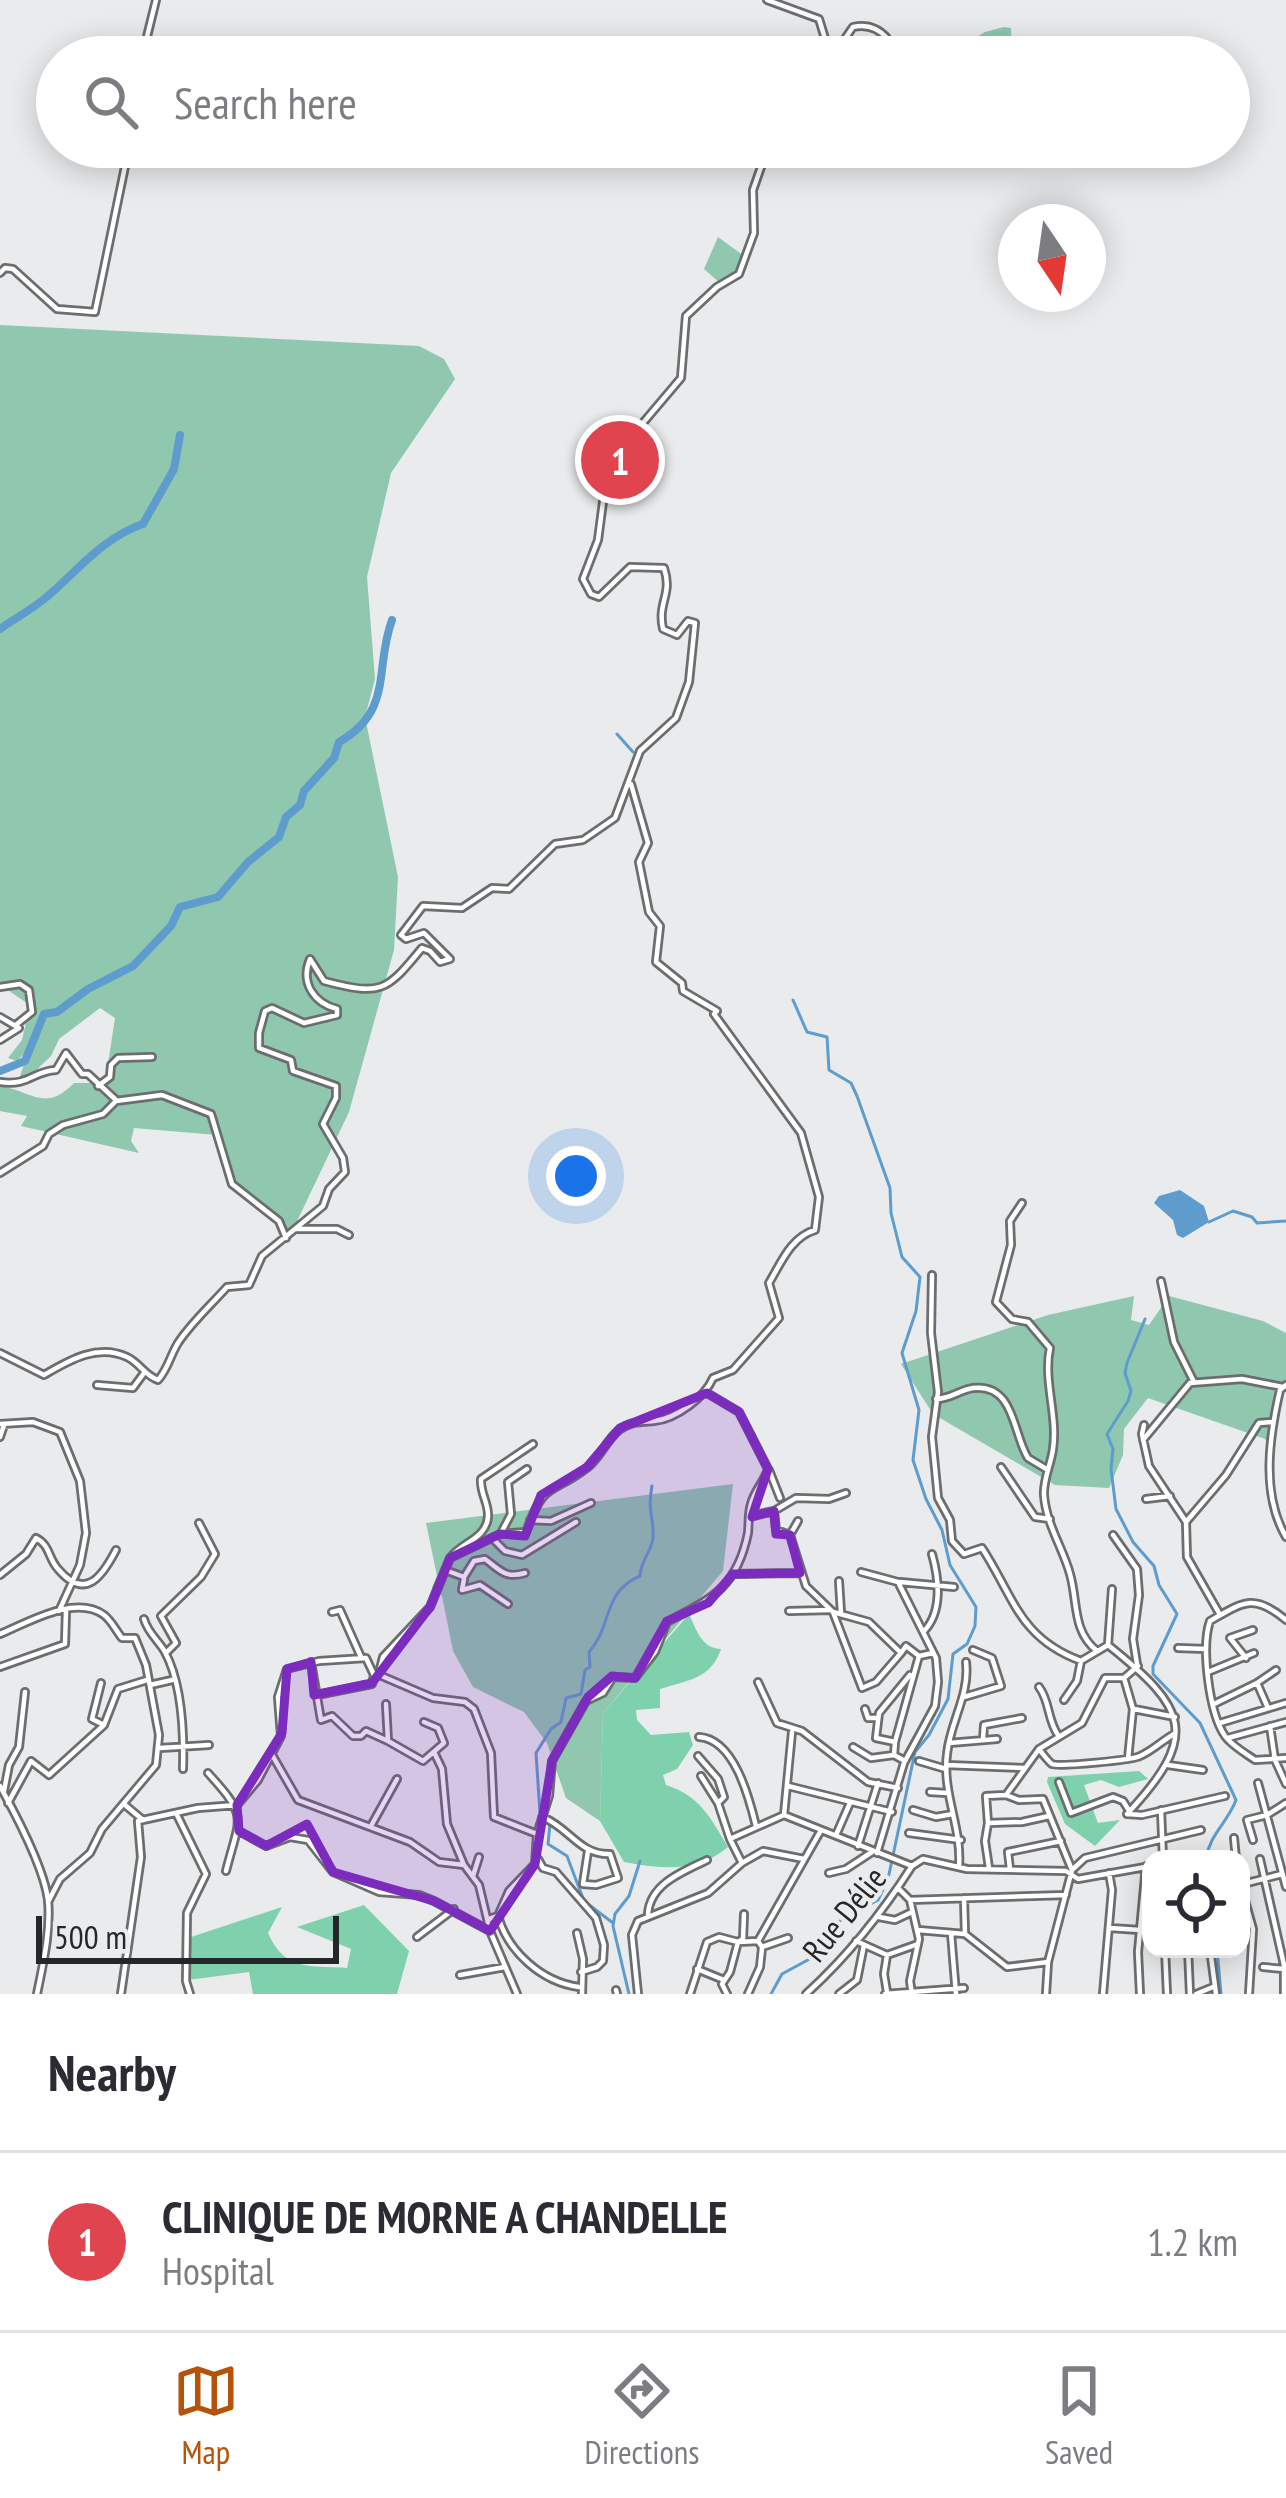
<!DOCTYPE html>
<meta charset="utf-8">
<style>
:root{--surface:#fff;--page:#f2f2f3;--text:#2b2b33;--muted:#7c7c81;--line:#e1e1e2;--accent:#b45309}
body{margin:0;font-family:"PT Sans Narrow",sans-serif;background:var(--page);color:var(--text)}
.controls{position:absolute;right:36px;bottom:36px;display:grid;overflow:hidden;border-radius:24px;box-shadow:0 6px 30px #0003}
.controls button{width:108px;height:108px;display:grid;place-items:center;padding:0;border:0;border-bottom:3px solid var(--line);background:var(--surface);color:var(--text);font:60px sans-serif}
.compass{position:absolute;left:998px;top:204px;width:108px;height:108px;border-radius:50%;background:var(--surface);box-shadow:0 6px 30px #0003;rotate:167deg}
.scale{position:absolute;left:36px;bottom:30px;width:303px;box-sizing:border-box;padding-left:12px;border:6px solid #252627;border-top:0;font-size:33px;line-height:42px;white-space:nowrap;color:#252627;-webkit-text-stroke:9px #e9ebed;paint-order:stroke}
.you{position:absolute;left:576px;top:1176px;width:42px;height:42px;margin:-30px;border:9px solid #fff;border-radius:50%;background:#1a73e8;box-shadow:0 0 0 18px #1a73e833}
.badge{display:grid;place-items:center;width:78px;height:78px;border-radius:50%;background:var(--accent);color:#fff;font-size:39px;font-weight:700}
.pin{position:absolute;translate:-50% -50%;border:6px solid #fff;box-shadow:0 3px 12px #0006}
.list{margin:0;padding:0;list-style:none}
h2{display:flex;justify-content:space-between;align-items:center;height:156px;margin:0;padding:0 48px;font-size:51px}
h2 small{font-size:39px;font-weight:400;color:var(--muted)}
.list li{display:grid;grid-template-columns:78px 1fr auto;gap:36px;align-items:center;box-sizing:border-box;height:180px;padding:0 48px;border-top:3px solid var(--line)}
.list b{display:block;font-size:45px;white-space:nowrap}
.list p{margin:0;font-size:39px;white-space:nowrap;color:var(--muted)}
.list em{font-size:39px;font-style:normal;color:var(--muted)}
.icon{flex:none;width:66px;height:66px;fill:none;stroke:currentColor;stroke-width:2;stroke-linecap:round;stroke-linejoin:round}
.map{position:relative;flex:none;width:1286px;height:1994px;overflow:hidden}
.search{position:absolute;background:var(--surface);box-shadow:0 6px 30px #0003;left:36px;right:36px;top:36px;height:132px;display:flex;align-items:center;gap:30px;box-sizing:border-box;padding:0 42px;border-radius:66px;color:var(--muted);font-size:45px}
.sheet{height:336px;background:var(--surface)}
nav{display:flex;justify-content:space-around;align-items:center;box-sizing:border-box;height:168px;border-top:3px solid var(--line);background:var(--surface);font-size:33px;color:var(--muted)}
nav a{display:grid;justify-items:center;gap:6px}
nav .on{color:var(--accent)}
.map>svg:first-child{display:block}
</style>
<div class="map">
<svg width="1286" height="1994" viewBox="0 0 1286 1994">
<rect width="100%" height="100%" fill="#e9ebed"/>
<path fill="#8fc8ae" d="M 1004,27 L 1011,28 L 1012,57 L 913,57 L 948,54 L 985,32 Z
M 718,237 L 744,256 L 736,277 L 721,284 L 704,269 Z
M 0,325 L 419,346 L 444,359 L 455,379 L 391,473 L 367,577 L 375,679 L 365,717 L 398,877 L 394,950 L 349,1112 L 290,1236 L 277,1220 L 230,1186 L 217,1135 L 134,1128 L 131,1141 L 139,1153 L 21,1126 L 27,1116 L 0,1111 L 0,1086 C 32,1091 45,1113 74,1083 L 105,1083 L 115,1018 L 100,1008 L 59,1039 L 51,1056 L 25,1081 L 19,1079 L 29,1049 L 17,1061 L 8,1058 L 22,1040 L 30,1005 L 0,985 Z
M 1134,1296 L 1131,1320 L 1149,1325 L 1169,1296 L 1263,1321 L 1286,1333 L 1286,1381 L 1276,1386 L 1269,1446 L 1265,1439 L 1148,1398 L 1124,1429 L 1123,1455 L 1109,1488 L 1055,1485 L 933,1414 L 901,1364 L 1048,1315 Z
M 733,1484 L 723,1571 L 603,1713 L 600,1821 L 566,1798 L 547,1743 L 524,1712 L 473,1687 L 453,1651 L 442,1596 L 432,1587 L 437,1576 L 426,1523 Z"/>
<path fill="#7ed1ac" d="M 689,1614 C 696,1629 702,1649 721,1649 C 711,1679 688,1680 660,1689 L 660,1708 L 636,1710 L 637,1720 L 651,1735 L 689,1732 L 693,1745 L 677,1769 L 663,1775 L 666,1785 C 700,1796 710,1817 728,1847 C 697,1873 661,1869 624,1862 L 600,1821 L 603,1713 Z
M 1139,1771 L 1148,1779 L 1119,1787 L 1101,1780 L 1084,1785 L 1098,1823 L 1120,1820 L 1095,1846 L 1065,1824 L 1047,1782 L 1048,1777 Z
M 364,1905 L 409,1951 L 397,1994 L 253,1994 L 249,1972 L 188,1980 L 188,1938 L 282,1907 L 268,1933 C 285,1972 310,1965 347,1968 L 351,1949 L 297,1927 Z"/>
<path fill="#5e9ccd" d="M 1180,1190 L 1204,1206 L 1209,1222 L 1183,1238 L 1177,1235 L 1173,1220 L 1154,1203 L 1159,1196 Z"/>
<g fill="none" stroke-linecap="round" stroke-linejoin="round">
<path stroke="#5e9ccd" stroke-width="3" d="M 617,734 L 633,752
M 1209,1222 L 1233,1211 L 1252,1217 L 1257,1223 L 1286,1221
M 1145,1319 L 1127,1363 L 1125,1373 L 1131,1391 L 1128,1401 L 1107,1434 L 1113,1449 L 1111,1469 L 1116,1509 L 1133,1542 L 1154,1566 L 1159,1585 L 1177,1614 L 1153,1666 L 1153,1674 L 1200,1723 L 1236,1800 C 1228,1822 1209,1835 1206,1859
M 540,1813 L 536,1753 L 551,1729 L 561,1722 L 566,1698 L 581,1694 L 585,1670 L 590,1667 L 589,1652 C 613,1625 602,1592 640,1576 C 640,1561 652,1552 653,1537 C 654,1517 647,1511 652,1486
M 550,1824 L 548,1844 L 567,1856 L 584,1901 L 613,1923
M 1217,1949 L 1221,1994
M 629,1994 L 613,1926 L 615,1914 L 629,1896 L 640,1861
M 771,1994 L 782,1974 L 815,1956 L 841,1920 L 878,1900 L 888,1879 L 915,1752 L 929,1735 L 948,1699 L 953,1654 L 967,1644 L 975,1626 L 976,1607 L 950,1565 L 942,1530 L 926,1499 L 913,1460 L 919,1410 L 902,1353 L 916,1311 L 920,1277 L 902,1257 L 891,1213 L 890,1188 L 857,1096 L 851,1083 L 829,1070 L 827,1037 L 807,1032 L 793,1000"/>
<path stroke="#5e9ccd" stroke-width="8" d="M 0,629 C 17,617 33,609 49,595 C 78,570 104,537 143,524 L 174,469 L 180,435
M 0,1071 L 25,1061 L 44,1014 L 57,1012 L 88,989 L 133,966 L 171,926 L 180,907 L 218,897 L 248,862 L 279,837 L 286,817 L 300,805 L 304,791 L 334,758 L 339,742 C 394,711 374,668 392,620"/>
<g stroke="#6b6d6f" stroke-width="10">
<path id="minor" d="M 767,0 L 819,19 L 827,45 L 835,53 L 853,27 C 866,24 878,28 887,38 L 888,57
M 142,57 L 156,0
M 0,273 L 5,268 L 13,269 L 57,309 L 95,312 L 129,147
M 401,935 L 423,906 L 462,908 L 492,888 L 509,889 L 555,844 L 583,840 L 615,818 L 640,751 L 676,718 L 689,682 L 695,623 L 688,621 L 677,635 L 663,629 C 657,602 673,595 664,568 L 630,567 L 599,597 L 591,594 L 583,579 L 598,540 L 606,479 L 615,456 L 681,378 L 686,316 L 717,287 L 739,274 L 754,233 L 753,190 L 768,147
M 0,987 L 20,984 L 29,990 L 32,1012 L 17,1024
M 0,1017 L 19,1028 L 0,1040
M 0,1082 C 30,1086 33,1071 56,1070 L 66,1053 L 82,1074 L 88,1074 L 116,1100
M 98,1086 L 110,1077 L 111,1065 L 118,1058 L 152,1057
M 0,1173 L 43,1146 L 49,1134 L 63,1125 L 103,1114 L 116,1101 L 162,1095 L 211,1114 L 232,1184 L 279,1221 L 286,1238
M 1022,1203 L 1010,1221 L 1011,1245 L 996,1302 L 1012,1319 L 1028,1322 L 1050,1348 C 1043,1380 1058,1416 1053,1449 C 1051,1464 1043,1480 1044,1495 C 1046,1524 1063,1548 1070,1574 C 1078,1602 1072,1631 1097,1651
M 296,1229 L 337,1229 L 349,1235
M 932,1275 L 931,1333 L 938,1392 L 932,1437 L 938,1498 L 950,1520 L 952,1541 L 964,1554 L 982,1548 C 1014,1597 1019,1638 1081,1661 L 1108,1645
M 1161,1281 L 1174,1342 L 1194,1382
M 0,1353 L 44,1375 C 68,1361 97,1343 127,1357 C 140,1363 144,1375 158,1380 C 168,1369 170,1356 178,1343 C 191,1323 211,1305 227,1287 L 249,1285 L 262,1256 L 323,1206 L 329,1189 L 345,1172 L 343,1158 L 323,1124 L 336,1098 L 336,1086 L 293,1071 L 291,1060 L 259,1048 L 259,1033 L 265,1011 L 272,1008 L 304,1023 L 337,1015 L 337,1009 C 314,1003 300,983 310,959 L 324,981 C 381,996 386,992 422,948 L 430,951 L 440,962 L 450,959 L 424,933 L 406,939 L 401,935
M 97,1385 L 133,1388 L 144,1373
M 1286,1385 L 1280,1390 C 1269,1438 1261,1494 1286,1537
M 936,1399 C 951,1399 959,1390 973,1388 C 1015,1383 1013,1435 1028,1458 L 1048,1470
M 0,1424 L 33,1422 L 60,1432 L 80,1481 L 86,1533 L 80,1565 L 59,1611
M 1144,1425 L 1142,1434 L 1149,1466 L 1186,1522 L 1187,1557 L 1219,1613
M 0,1437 L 4,1425
M 1143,1440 L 1190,1383 L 1242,1379 L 1283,1387
M 1001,1467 L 1035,1517 L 1050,1519
M 769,1470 L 780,1498
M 1146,1499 L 1170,1496
M 774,1511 L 776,1530 L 790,1535 L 806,1586 L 833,1612 L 869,1622 L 901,1653 L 906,1646 L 919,1656
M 749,1516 L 774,1511 L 796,1498 L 829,1499 L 846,1493
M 530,1520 L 551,1521 L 591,1503
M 1186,1522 L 1226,1475 L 1259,1423 L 1272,1422
M 501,1533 L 511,1514 L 508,1482 L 527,1469
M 790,1535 L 798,1521
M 1113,1535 L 1137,1569 L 1139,1595 L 1133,1639 L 1137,1664
M 494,1540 L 505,1551 L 522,1555 L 576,1522
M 450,1558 C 462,1542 486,1539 488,1517 C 489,1503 480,1494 481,1479 L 533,1444
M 445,1570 L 464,1577 L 474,1561 L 485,1559 C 500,1570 505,1579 525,1573
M 861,1572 L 898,1582 L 936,1658 L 938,1682 L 935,1706 L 904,1763 L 877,1853
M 734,1574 L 800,1573
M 0,1575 L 26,1554 L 36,1538 C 50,1545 48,1558 58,1569 C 86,1602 103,1575 116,1550
M 464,1579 L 462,1590 L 480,1585 L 508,1604
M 839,1581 L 841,1613
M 900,1582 L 954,1587
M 1112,1589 L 1108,1645 C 1187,1708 1201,1735 1127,1814
M 789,1611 L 830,1610
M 332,1612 L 340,1610 L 361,1657
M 833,1612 L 862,1688 L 876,1682 L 901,1653
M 144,1619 C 148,1633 158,1640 165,1652 C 182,1684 184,1734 183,1769
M 1286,1620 C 1254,1593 1243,1602 1210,1621 C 1201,1647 1209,1713 1225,1736 C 1231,1745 1245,1753 1255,1760 L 1286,1758
M 923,1632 C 943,1613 939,1579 932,1554
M 0,1634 C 27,1623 75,1594 104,1615 C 111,1620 117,1632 122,1638 L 135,1638 L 146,1665 L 159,1735 L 156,1765 L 102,1829 L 90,1853 L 60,1879 L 48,1902
M 1178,1648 L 1206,1649
M 166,1653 L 176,1643 L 161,1616 L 201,1577 L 215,1554 L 199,1523
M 1246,1658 L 1230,1638 L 1253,1630
M 311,1662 L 321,1720 L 332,1716 L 353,1736 L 361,1736 L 366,1731 L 388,1741
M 0,1667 L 65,1644 L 66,1611
M 1208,1672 L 1254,1653
M 379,1673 L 383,1657 L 430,1607 L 450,1558 L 500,1534 L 526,1532 C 545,1479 549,1497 588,1467 C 601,1457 606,1440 619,1430 C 630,1421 642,1422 654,1421 C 676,1419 705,1397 713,1378 L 733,1370 L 779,1318 L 769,1283 C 781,1263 791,1237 815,1230 L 819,1197 L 801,1133 L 714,1014 L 717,1011 L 683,991 L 682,983 L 656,962 L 660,926 L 649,912 L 639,862 L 648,843 L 631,784
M 377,1674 L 433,1698 L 465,1702 L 474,1709 L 491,1753 L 494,1817 L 537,1834
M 1124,1678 L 1133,1709 L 1128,1759
M 758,1682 L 777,1723 L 802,1731 L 868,1782 L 898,1788
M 101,1683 L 92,1719 L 104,1725
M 150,1685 L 172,1680
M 1039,1687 C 1050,1701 1047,1719 1058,1735
M 964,1697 L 1001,1686 L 992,1658 L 973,1650
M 1064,1700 L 1077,1681 L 1081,1661
M 386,1704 L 388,1741 L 423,1761 L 444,1743 L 438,1728 L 424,1722
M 1214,1704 L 1257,1683
M 1268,1708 L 1257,1683 L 1276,1670
M 865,1709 L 868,1718 L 877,1718
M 1134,1709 L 1175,1717
M 1220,1723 L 1286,1703
M 1270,1726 L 1275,1760 L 1286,1784
M 699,1737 C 734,1739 749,1797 756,1826
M 1228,1738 L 1286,1722
M 983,1739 L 984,1725 L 1022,1718
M 895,1742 L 876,1738 L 879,1713 L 910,1675
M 949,1743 L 997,1739
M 853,1747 L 871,1758 L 894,1755
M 160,1748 L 209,1745
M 1039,1749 C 1041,1752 1049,1762 1052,1764 C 1059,1767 1133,1760 1140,1756 C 1152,1751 1162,1741 1174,1734
M 434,1752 L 442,1769 L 447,1824 L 464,1865 L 479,1885 L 490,1931 L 517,1994
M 271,1753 L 298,1800 L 410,1842 L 439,1862 L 464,1865
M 698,1756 L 718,1779 L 724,1797 L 718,1803
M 905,1761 L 894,1755 L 895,1742 L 919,1656 L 933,1653
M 919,1761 L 946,1769
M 946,1765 L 1025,1768
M 1168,1765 L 1203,1770
M 208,1773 C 249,1818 240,1816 226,1871
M 701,1776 L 718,1803 L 730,1839
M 1059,1782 L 1071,1813 L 1113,1797 L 1123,1801 L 1130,1812
M 1258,1783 L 1286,1887
M 0,1786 C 16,1815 44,1868 48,1900 C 51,1931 43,1964 37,1994
M 788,1786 L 892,1812
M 4,1791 L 9,1765 L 19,1747 L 25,1692
M 930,1792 L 947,1793
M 1006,1795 L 1019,1800 L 1043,1799 L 1072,1870 L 1048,1962 L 1046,1994
M 8,1803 L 31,1761 L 49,1775 L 104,1725 L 118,1689 L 147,1680
M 125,1805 L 143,1820
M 913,1810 L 936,1817 L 953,1814
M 1161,1810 L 1163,1859
M 1127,1814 L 1142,1815 L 1225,1796
M 177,1815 L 206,1874 L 187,1913 L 186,1981 L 190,1994
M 784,1815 L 912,1866 C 882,1913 848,1956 806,1994
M 784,1815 L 730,1839 L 742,1863 L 763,1851 L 804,1859
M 784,1815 L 792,1732
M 542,1817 C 569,1827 579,1855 610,1854 L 618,1878 L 596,1885 L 583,1884 L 588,1851
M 988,1823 L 986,1796 L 1006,1795 L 1039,1749 L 1082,1723 L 1105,1678 L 1124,1678 L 1138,1666
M 371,1826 L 397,1779
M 239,1831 L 266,1846 L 290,1837 L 308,1840 L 333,1872 L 379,1892 L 419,1895 L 434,1901 L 490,1931
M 909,1833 L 961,1840
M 836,1835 L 850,1803
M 1234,1838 L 1236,1859
M 1253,1840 L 1247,1820 L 1267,1815 L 1286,1803
M 858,1846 L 878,1783
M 538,1859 L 543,1868 L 556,1872 L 596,1918 L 604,1945 L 603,1961 L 597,1967 L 581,1972
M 1260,1859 L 1284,1965 L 1284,1994
M 912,1866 L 923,1859 L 967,1869 L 1066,1871 L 1078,1879 L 1151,1866
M 959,1866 C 962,1827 942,1794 947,1754 C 950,1722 970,1695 966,1662
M 989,1868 L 985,1841 L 988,1823 L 1022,1822 L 1049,1816
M 1010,1869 L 1008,1852 L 1061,1841
M 1072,1870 L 1085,1858 L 1201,1830
M 829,1873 L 846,1869 L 872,1852
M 473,1876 L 479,1857
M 1241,1886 L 1253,1929 L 1249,1994
M 898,1888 L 910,1900 L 1066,1895
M 1243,1889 L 1247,1883 L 1282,1874
M 964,1898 L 965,1934
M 910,1900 L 919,1939 L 910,1981 L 912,1994
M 648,1914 C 650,1884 682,1872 707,1860
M 498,1916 C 508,1952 542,1982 579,1987
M 879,1917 L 895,1920 L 912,1912
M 489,1919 L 498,1916 L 509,1891 L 535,1864 L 537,1834 L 549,1796 L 552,1761 L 586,1701 L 603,1693 L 613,1677 L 635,1678 L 655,1652 L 667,1622 C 713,1598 737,1587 748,1533 C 749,1523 748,1514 751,1504 C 754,1491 764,1482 768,1469 L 739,1412 L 707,1393
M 1110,1928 L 1140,1930
M 918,1930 L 965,1934 L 1007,1967 L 1048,1962
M 577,1933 L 583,1959 L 582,1994
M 951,1933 L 956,1994
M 417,1937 L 454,1909
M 758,1941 L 820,1832
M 856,1941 L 887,1955 L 884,1974 L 887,1992
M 762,1947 L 788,1938
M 1165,1949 L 1167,1994
M 1188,1949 L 1190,1994
M 1210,1949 L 1216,1994
M 887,1955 L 918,1944
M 1263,1967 L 1284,1969
M 697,1969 L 724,1980
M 460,1975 L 505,1967
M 616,1990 L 617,1994
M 121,1994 L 141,1857 L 138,1821 L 198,1808 L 237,1805 L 258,1780 L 281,1736 L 278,1697 L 287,1669 L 319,1661 L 366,1658 L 374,1675 L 372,1684 L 317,1695
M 638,1994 L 632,1935 L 638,1921 L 708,1893 L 742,1863
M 690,1994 L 707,1942 L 719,1937 L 738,1942 L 743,1939 L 744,1914
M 727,1994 L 722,1984 L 730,1972 L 738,1942 L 758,1941 L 762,1947
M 748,1994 L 760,1967 L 762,1948
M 839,1994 L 857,1980 L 864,1945
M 885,1994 L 964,1988
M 1103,1994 L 1112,1890 L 1109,1873
M 1140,1994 L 1138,1952 L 1146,1866
M 1196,1994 L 1213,1987"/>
</g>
<use href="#minor" stroke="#fff" stroke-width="4.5"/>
</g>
<path fill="#7b2cbf" fill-opacity="0.2" stroke="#7b2cbf" stroke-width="9" stroke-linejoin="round" d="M 707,1393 L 739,1412 L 768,1469 L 752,1517 L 774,1511 L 776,1534 L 790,1535 L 800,1573 L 733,1574 L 708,1603 L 667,1621 L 635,1678 L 612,1676 L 588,1697 L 552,1761 L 535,1864 L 490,1931 L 434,1901 L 333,1872 L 307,1824 L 266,1846 L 239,1831 L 237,1805 L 282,1733 L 287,1669 L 311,1662 L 314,1695 L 372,1683 L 430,1607 L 450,1558 L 500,1534 L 525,1536 L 541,1495 L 587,1467 L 620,1428 Z"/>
<g text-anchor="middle" stroke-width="9" stroke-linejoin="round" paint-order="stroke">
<g font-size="33" fill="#252627" stroke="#e9ebed">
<text transform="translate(844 1914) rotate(-51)" y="12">Rue Délie</text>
</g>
</g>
</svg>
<div class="controls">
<button><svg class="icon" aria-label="locate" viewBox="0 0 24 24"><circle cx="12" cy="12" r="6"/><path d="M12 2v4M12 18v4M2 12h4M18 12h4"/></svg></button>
</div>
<svg class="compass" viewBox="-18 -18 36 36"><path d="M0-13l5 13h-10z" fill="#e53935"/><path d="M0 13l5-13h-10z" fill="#7c7c81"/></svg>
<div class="scale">500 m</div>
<div class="you"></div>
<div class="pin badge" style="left:620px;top:460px;background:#e0444e">1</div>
<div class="search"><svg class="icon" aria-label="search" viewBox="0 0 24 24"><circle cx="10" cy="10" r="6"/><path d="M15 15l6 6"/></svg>Search here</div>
</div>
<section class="sheet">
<h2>Nearby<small></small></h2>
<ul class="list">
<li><span class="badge" style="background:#e0444e">1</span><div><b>CLINIQUE DE MORNE A CHANDELLE</b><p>Hospital</p></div><em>1.2 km</em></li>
</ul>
</section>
<nav>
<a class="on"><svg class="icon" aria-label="map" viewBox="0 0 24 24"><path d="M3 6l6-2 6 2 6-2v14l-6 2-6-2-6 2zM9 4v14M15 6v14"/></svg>Map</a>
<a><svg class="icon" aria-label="directions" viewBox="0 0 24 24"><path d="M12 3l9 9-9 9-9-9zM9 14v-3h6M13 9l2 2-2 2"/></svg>Directions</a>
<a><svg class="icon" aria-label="saved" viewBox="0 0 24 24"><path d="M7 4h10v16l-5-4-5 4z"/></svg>Saved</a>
</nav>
